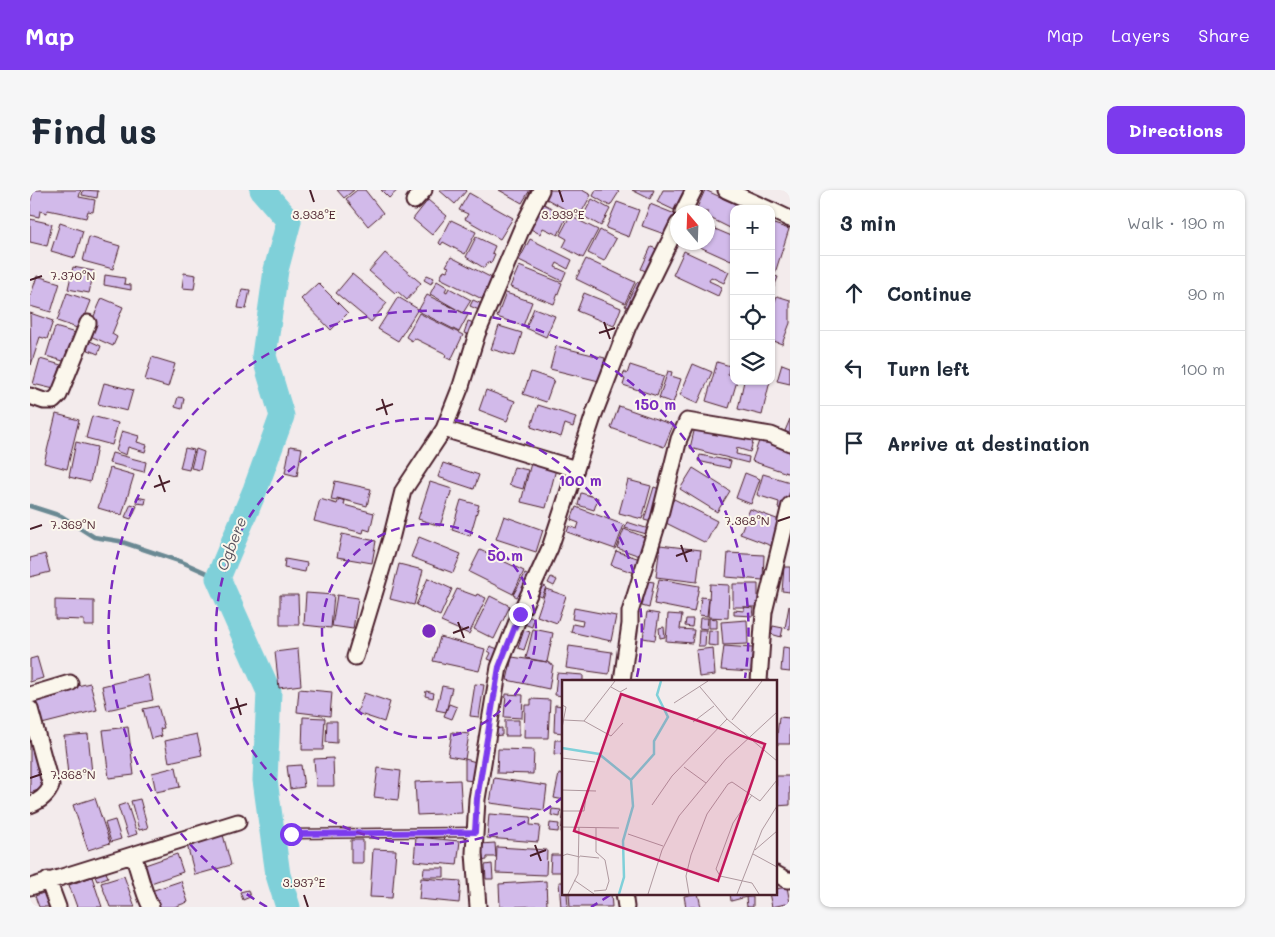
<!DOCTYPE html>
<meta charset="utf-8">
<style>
:root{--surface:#fff;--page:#f6f6f7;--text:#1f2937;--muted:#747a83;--line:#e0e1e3;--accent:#7c3aed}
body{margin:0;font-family:Mali,sans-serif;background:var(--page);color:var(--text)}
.controls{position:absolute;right:15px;top:15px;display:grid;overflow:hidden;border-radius:10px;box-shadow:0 1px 4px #0004}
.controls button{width:45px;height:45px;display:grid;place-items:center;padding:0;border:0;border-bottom:1px solid var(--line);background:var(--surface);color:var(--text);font:25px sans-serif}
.compass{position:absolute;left:640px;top:15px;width:45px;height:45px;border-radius:50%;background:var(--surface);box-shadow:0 1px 4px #0004;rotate:341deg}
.stop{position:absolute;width:15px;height:15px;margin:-11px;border:4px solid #7c3aed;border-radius:50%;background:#fff}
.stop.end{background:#7c3aed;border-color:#fff;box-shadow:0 1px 5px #0008}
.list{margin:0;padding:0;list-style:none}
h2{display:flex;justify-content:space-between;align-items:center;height:65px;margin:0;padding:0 20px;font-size:21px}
h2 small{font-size:16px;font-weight:400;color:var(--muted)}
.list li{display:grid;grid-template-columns:32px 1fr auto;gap:15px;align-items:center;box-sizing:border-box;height:75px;padding:0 20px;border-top:1px solid var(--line)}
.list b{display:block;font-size:19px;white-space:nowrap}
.list em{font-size:16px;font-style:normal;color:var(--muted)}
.icon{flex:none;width:28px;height:28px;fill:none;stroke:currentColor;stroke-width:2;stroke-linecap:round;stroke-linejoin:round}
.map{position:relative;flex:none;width:760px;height:717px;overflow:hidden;border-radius:10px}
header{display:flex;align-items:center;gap:30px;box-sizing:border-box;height:70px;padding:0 25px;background:var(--accent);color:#fff}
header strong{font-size:24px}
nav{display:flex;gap:28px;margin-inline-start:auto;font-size:18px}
.intro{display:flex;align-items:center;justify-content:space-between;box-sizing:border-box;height:120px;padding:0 30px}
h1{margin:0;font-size:35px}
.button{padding:12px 22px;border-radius:10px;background:var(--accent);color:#fff;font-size:18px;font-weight:700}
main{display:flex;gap:30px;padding:0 30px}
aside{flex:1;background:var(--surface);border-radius:10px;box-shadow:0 1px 4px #0004}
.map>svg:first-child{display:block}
</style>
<header>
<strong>Map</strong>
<nav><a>Map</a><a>Layers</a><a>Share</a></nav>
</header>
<div class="intro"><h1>Find us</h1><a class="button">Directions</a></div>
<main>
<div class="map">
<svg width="760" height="717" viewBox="0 0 760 717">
<rect width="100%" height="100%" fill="#f3ebec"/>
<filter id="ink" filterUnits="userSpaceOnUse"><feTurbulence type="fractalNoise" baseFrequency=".02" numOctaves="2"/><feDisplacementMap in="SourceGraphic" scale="10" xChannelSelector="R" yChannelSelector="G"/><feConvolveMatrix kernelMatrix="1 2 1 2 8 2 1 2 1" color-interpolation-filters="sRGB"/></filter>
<g filter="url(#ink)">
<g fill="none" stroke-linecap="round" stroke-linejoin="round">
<path stroke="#6a8993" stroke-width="4.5" d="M 0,316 L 31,326 L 64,347 L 89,351 L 152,372 L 188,388"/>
<path stroke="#7fd0d9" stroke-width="25" d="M 232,0 L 259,31 L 246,80 L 234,166 L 252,226 L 225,300 L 188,388 L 239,502 L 235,590 L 248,685 L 258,717"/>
</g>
<path fill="#d2baea" stroke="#4a1f2b" d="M 3,0 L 51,0 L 49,7 L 65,10 L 63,22 L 58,21 L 56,28 L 18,20 L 17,23 L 10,21 L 9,27 L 0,25 L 0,14 Z
M 53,0 L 68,1 L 67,8 L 52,5 Z
M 307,0 L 324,0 L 314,8 Z
M 327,0 L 335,0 L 353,23 L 338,36 L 316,9 Z
M 351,0 L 368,0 L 359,8 Z
M 409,0 L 437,0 L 425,14 Z
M 469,0 L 500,0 L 492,13 Z
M 519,0 L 552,0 L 561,5 L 549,27 L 515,8 Z
M 566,0 L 586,0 L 589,2 L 580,16 L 563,6 Z
M 602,0 L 624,0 L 620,9 Z
M 633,0 L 654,0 L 644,20 L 627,12 Z
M 675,0 L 717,19 L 704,19 L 704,40 L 678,27 L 678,22 L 665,22 Z
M 439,3 L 483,28 L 470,49 L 435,29 L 438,24 L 429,20 Z
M 562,9 L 580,19 L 571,36 L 553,26 Z
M 398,10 L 417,26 L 402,45 L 383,29 Z
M 510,12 L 537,26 L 528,45 L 513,38 L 510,44 L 497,37 Z
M 587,12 L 609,20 L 599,47 L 576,38 Z
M 620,14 L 645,24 L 637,45 L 612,36 Z
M 540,26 L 568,40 L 553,68 L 533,57 L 537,49 L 530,45 Z
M 0,29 L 22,34 L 17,56 L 0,52 Z
M 421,30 L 446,42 L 435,64 L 413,52 L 411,55 L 409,53 Z
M 30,33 L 53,41 L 45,68 L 21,61 Z
M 741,33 L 759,39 L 745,83 L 741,81 Z
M 678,36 L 704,47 L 704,64 L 701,71 L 659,52 L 678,52 Z
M 570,40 L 586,49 L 574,71 L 558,63 Z
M 59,47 L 90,56 L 83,79 L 53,71 Z
M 446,47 L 465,56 L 462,63 L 465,64 L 461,73 L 458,72 L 454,78 L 436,67 Z
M 500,49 L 542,70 L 538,79 L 527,73 L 525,77 L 536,82 L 532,91 L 489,70 Z
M 621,57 L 630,60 L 620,83 L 611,79 Z
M 654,61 L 699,82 L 694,93 L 681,87 L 679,91 L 692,97 L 688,106 L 643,85 Z
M 355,63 L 391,93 L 377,110 L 367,101 L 365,103 L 339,81 Z
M 421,67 L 462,88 L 452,109 L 410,88 L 414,80 L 417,81 L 419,77 L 416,76 Z
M 556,69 L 605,92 L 595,113 L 546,89 Z
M 489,76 L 532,93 L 524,114 L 480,97 Z
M 43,77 L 64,81 L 59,103 L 38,99 Z
M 154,83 L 166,85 L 164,99 L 152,98 Z
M 322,84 L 357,113 L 341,132 L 306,103 Z
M 75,85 L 95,88 L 94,94 L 101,95 L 101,100 L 74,95 Z
M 397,85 L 404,88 L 401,94 L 394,90 Z
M 741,85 L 748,87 L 744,97 L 741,96 Z
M 7,86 L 30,93 L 21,122 L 0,116 L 0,108 Z
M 407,91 L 417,97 L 415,101 L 417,102 L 419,98 L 441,110 L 433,123 L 400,104 Z
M 607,92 L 613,96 L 601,119 L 595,116 Z
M 288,93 L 318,123 L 301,140 L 271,109 Z
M 212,99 L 220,100 L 216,119 L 208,118 Z
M 37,103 L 61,111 L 50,139 L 27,131 Z
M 476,103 L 502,112 L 493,136 L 467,127 Z
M 554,103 L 591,118 L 584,136 L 547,121 Z
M 397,105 L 438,125 L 429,142 L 388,121 Z
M 747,106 L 760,110 L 760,133 L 752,154 L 741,150 L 741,121 Z
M 368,107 L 388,119 L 368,151 L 348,139 Z
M 72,108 L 93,117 L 82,144 L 87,147 L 83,156 L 56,144 Z
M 443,110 L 454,115 L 451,121 L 440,116 Z
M 504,118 L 525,126 L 516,147 L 496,138 Z
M 0,123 L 23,131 L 17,149 L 10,147 L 1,175 Z
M 389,123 L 433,145 L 421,170 L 415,167 L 416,164 L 384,148 L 382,151 L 376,147 Z
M 438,131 L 447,134 L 442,146 L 434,143 Z
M 469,136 L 492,143 L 485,166 L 461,159 Z
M 25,137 L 49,144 L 40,173 L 16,166 Z
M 60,151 L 71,156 L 68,164 L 56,159 Z
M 526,156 L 575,168 L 569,191 L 520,179 Z
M 122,167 L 145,174 L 138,197 L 115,190 Z
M 10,169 L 31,175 L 24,199 L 3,194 Z
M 687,172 L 700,176 L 698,184 L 704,186 L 704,191 L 707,191 L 699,218 L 676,211 Z
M 663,174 L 682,182 L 668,213 L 650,205 Z
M 752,174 L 760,177 L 760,194 L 747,191 Z
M 600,175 L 634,186 L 627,206 L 593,195 L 595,189 L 592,188 L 594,182 L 597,184 Z
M 638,181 L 642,182 L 641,186 L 651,189 L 643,213 L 629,208 Z
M 501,182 L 524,190 L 516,212 L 493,204 Z
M 714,191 L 740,191 L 732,225 L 708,219 Z
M 74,193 L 103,200 L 97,221 L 68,214 Z
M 456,200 L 485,211 L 477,231 L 449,220 Z
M 148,207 L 154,208 L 152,219 L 145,217 Z
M 508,215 L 546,227 L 543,237 L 535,234 L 531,247 L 501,237 Z
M 589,216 L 643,235 L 634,257 L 581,238 Z
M 26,224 L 49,230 L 37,279 L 14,273 Z
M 62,226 L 88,233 L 82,255 L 56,248 Z
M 760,229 L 760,251 L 752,248 Z
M 666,233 L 724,248 L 720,262 L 707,258 L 706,264 L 719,267 L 718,273 L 660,258 Z
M 92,241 L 109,246 L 107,252 L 117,255 L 115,262 L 98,257 L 96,265 L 86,261 Z
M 730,248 L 760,258 L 760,284 L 722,271 Z
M 46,252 L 67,257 L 60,292 L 39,287 Z
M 260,256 L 272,258 L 267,286 L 255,283 Z
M 155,258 L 164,260 L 159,280 L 150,278 Z
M 166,259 L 174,262 L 170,280 L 161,278 Z
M 82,263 L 116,272 L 114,282 L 79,273 Z
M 670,265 L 701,271 L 699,278 L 668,271 Z
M 413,273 L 449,285 L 444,299 L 408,287 Z
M 501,273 L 526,279 L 516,318 L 491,312 Z
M 484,277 L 498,280 L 493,299 L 479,295 Z
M 80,278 L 104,285 L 92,325 L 68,318 Z
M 663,278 L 700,301 L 687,322 L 650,299 Z
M 715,283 L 730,289 L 721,314 L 706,308 Z
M 733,284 L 760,292 L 760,301 L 754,319 L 748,318 L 749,312 L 727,305 Z
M 598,290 L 621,296 L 612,329 L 589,323 Z
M 305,291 L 341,299 L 337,316 L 307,308 L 307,311 L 301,310 Z
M 400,292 L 422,299 L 410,336 L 388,329 Z
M 624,297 L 635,301 L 625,333 L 614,330 Z
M 551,303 L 568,308 L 564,320 L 548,315 Z
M 107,307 L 116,309 L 115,314 L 106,313 Z
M 290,309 L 307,314 L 309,309 L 315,311 L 314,315 L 344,323 L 340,341 L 334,339 L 333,343 L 284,331 Z
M 644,309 L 687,331 L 676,353 L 632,331 Z
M 431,310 L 449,315 L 440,346 L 422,340 Z
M 101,314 L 107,316 L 101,329 L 95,327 Z
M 546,317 L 594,335 L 585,359 L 537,342 L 539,336 L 547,339 L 549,333 L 541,330 Z
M 720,319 L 752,331 L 742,356 L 710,344 Z
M 474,326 L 513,340 L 506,362 L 466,349 Z
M 597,332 L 622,340 L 620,345 L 595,338 Z
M 594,339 L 617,348 L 610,366 L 587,358 Z
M 312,344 L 346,351 L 342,373 L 307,367 Z
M 389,347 L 431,364 L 423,383 L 381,367 Z
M 630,355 L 671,360 L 667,392 L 626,387 Z
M 450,360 L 494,381 L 483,404 L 439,382 Z
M 586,361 L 613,370 L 608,384 L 581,375 Z
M 698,363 L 734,365 L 733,390 L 696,387 Z
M 15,364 L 20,382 L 0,387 L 0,368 Z
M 255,369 L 277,373 L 275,382 L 254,378 Z
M 369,374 L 393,380 L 384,415 L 360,409 Z
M 754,377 L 760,377 L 760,402 L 752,401 Z
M 495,384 L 501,387 L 489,408 L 483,405 Z
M 521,387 L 527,390 L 524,396 L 518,393 Z
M 398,388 L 422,399 L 410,426 L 386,415 Z
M 629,389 L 669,396 L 664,422 L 624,414 Z
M 617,391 L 624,392 L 619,418 L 612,416 Z
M 509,394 L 516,397 L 512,407 L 505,404 Z
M 680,394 L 699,395 L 698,428 L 678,427 Z
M 703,394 L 728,394 L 728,417 L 703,417 Z
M 427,399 L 446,406 L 447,404 L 456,408 L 439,444 L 411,432 Z
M 516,399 L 536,406 L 527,433 L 507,426 Z
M 276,403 L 304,405 L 301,438 L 274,435 Z
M 250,405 L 268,405 L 269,435 L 250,435 Z
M 307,405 L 328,408 L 323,439 L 302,436 Z
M 460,406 L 480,416 L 464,449 L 444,439 Z
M 671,407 L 679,408 L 677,426 L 669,425 Z
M 25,410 L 64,411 L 64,436 L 54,436 L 54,430 L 25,429 Z
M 759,416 L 760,417 L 760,439 L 755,438 Z
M 714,417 L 724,418 L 723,426 L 704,425 L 704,420 L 714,421 Z
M 544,418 L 586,426 L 581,451 L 541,442 L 543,434 L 552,436 L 553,431 L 542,429 Z
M 617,422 L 629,424 L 625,450 L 613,448 Z
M 638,424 L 652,425 L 650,439 L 664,440 L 662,453 L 636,451 Z
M 496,426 L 504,428 L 502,437 L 494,434 Z
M 670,428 L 678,428 L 677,439 L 669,438 Z
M 679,428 L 687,429 L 687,438 L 679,438 Z
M 656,429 L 663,429 L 662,437 L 655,436 Z
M 717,430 L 718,454 L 693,455 L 691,432 Z
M 743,436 L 753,438 L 751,447 L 741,444 Z
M 634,437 L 635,447 L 630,448 L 629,438 Z
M 503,439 L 523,443 L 517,472 L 496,468 Z
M 494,440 L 500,442 L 494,460 L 488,458 Z
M 669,440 L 676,440 L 675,456 L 668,456 Z
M 679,440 L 688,441 L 688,456 L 678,455 Z
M 410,447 L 455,459 L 449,481 L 403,471 Z
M 460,456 L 468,459 L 463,471 L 458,469 L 461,463 L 458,461 Z
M 539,456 L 582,462 L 579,484 L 536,478 Z
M 694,456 L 723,458 L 721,482 L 691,480 Z
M 753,457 L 760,458 L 760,482 L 751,481 Z
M 683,458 L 685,485 L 669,487 L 666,460 Z
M 268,459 L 271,495 L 249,498 L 245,462 Z
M 7,467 L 13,488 L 0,492 L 0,469 Z
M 482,467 L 517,472 L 523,475 L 519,499 L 477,490 Z
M 527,483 L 553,485 L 553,491 L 534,491 L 534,506 L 525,505 Z
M 118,485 L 123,510 L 77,520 L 72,496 Z
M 60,493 L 67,520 L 8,535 L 1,507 Z
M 445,494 L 454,495 L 449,527 L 440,526 Z
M 412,496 L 422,498 L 416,522 L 406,520 Z
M 269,499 L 302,502 L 300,526 L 267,522 Z
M 396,501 L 404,503 L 403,508 L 395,506 Z
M 334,503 L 360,512 L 354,532 L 327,523 Z
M 476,504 L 493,505 L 492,528 L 474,527 Z
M 501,509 L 520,510 L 518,548 L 494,548 L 495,515 L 501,515 Z
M 419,514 L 427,517 L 422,529 L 414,526 Z
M 525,515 L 534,516 L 534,543 L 524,542 Z
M 128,516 L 134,538 L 130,539 L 132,546 L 121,549 L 113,519 Z
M 273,527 L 295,528 L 293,560 L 272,560 Z
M 749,527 L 760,528 L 760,554 L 746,554 Z
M 475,530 L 489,530 L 489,546 L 475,546 Z
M 297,531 L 307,531 L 307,553 L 296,552 Z
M 98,537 L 104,585 L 79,588 L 73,540 Z
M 472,538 L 472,545 L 464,546 L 464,539 Z
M 0,540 L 19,596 L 0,603 Z
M 422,542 L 439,544 L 435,569 L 418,566 Z
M 58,544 L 62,583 L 38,585 L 34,546 Z
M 167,544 L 172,565 L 139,572 L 135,551 Z
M 525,550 L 534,550 L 534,565 L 524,564 Z
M 468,559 L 504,560 L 503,584 L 467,583 Z
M 303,568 L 304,596 L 286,596 L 284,569 Z
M 435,569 L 446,572 L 444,591 L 435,590 Z
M 271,575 L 274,597 L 260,599 L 257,576 Z
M 146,577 L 150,597 L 126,602 L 122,583 Z
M 348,578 L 371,581 L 368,610 L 344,607 Z
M 529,584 L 534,585 L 534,610 L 524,608 Z
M 746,586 L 760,586 L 760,615 L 746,616 Z
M 464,588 L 517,596 L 514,620 L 460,613 Z
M 430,590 L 432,623 L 387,625 L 385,592 Z
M 65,608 L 80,653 L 58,660 L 43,615 Z
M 110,609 L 118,638 L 109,640 L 101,611 Z
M 97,613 L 107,644 L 98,647 L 88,616 Z
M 522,619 L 531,620 L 530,627 L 521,625 Z
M 534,619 L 534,643 L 531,642 Z
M 459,624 L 501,627 L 500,635 L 510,636 L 508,652 L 457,648 Z
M 85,630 L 91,649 L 81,652 L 75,633 Z
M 520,633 L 529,634 L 528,642 L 519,641 Z
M 192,641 L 201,675 L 165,685 L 156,651 Z
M 386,647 L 430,651 L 427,675 L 384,671 Z
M 321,650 L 333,650 L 333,673 L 321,673 Z
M 465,653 L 466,667 L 457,667 L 457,670 L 450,671 L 450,654 Z
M 467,657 L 517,660 L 516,685 L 466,683 Z
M 343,659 L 366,660 L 362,708 L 340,707 Z
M 147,664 L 153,682 L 121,693 L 115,675 Z
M 521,665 L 534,665 L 534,682 L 520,682 Z
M 462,674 L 463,689 L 456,689 L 455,675 Z
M 394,678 L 414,678 L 414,687 L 393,687 Z
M 75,680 L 78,687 L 67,691 L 64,684 Z
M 94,686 L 105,717 L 80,717 L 71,693 Z
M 62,687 L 72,717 L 47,717 L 39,695 Z
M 391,688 L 431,691 L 429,713 L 389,709 Z
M 151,691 L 158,712 L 144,717 L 126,717 L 121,701 Z
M 516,691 L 517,716 L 470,717 L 469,694 Z
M 529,692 L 534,692 L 534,703 L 537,703 L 538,717 L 531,717 Z
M 757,697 L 760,713 L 742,717 L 739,703 L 746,703 L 746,699 Z
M 218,700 L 220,707 L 213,710 L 210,702 Z
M 16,702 L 21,717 L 9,717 L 5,706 Z
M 539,703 L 581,703 L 582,717 L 540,717 Z
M 668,703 L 671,717 L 656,717 L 654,706 Z
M 700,703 L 720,703 L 720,706 L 701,711 Z
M 716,707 L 723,707 L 723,717 L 717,717 Z"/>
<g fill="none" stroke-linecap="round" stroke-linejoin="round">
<g stroke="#4a1f2b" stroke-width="11">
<path id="service" d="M 261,644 L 445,642"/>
</g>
<g stroke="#4a1f2b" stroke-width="19">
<path id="minor" d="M 696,0 L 738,19
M 384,11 L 394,0
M 741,20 L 760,29
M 653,22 L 664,0
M 0,206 L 14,211 L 23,211 L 29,205 L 58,133
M 414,239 L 546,279
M 325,467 L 362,345 L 373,301 L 414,239 L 431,196 L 447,144 L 492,38 L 511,0
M 592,491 L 600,434 L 600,422 L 629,329 L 649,249 L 657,231 L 741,245 L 760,253
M 729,491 L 734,422 L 760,315
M 0,505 L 40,493
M 0,519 L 21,596 C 17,606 10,611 0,615
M 103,666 C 110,682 112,701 121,717
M 746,684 L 757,690 L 760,690
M 18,690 L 28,717
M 0,697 L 208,632
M 594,703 L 596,717
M 448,717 L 444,663 L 447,609 L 469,477 L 490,424 L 520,358 L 564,224 L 598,136 L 648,34"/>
</g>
<use href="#service" stroke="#fbf7ec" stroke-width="8"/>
<use href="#minor" stroke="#fbf7ec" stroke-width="15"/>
</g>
</g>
<g fill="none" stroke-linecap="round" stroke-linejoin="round" filter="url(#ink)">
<path stroke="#7c3aed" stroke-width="6" d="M 261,644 L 445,642 L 447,609 L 469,477 L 490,424"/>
</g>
<path fill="none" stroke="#4a1f2b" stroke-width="2" d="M 280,0 L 284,12M 529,0 L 533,12M 0,90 L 12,86M 574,132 L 580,149M 569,143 L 585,138M 352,209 L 357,225M 346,220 L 363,214M 129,285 L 135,302M 124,297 L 140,291M 748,331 L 760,327M 0,339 L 12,335M 651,355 L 657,372M 646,366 L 662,360M 428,432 L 434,448M 423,443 L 439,437M 206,508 L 211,525M 200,519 L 217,514M 0,588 L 12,584M 505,655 L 511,671M 500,666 L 516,660M 274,705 L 278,717"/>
<g fill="none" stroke="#7b2cbf" stroke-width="2.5" stroke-dasharray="9 6">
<circle cx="399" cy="441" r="107"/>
<path d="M533 607A213 213 0 1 1 606 491"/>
<path d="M580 705A320 320 0 0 1 561 717M237 717A320 320 0 1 1 715 488"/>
</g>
<g text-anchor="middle" stroke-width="4" stroke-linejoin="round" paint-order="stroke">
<g font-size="15" font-style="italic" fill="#5a545f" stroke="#fbf7ec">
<text transform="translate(202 354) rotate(-69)" y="5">Ogbere</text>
</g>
</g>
<g transform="translate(532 490)">
<rect width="215" height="215" fill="#f3ebec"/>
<path fill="none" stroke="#7fd0d9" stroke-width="2.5" d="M 0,68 L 37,74 L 69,100M 57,214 L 62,197 L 61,161 L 71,126 L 69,100 L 92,74 L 92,61 L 106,37 L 95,15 L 99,1"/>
<path fill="none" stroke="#af999f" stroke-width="1" d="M 49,7 L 58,12 L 65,8M 138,7 L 165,39M 112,23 L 146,1M 0,25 L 4,27 L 0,48M 2,40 L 22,41 L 49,56 L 61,43M 170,40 L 200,1M 22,41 L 53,1M 131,42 L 152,26M 0,78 L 33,82M 122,87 L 144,103M 0,110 L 34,111M 190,115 L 171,143 L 154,189 L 158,196 L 190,203 L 197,214M 90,125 L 110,96 L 165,39 L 215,81M 0,131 L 22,131 L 25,110M 0,147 L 57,148M 66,154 L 101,166M 193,170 L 215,151M 191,174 L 215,187M 0,176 L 5,174 L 18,177M 18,176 L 37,178M 12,200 L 32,214M 32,211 L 44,210 L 47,201 L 43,180 L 34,172 L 34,148M 6,214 L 16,194 L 17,147M 86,214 L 100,170 L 117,136 L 164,79 L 215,32M 127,214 L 124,196 L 129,175 L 145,134 L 166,104 L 170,102 L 198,121 L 215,100M 175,214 L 200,150 L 215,126"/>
<path fill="#c2185b" fill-opacity="0.15" stroke="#c2185b" stroke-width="2.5" d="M 59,14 L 203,64 L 156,201 L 12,151 Z"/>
<rect width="215" height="215" fill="none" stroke="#4a1f2b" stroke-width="2.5"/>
</g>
<g font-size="12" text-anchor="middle" fill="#4a1f2b" stroke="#fbf7ec" stroke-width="4" stroke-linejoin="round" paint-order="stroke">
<text x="284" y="29">3.938°E</text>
<text x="533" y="29">3.939°E</text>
<text x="43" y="90">7.370°N</text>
<text x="717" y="335">7.368°N</text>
<text x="43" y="339">7.369°N</text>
<text x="43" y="589">7.368°N</text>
<text x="274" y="697">3.937°E</text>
</g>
<circle cx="399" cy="441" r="8" fill="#7b2cbf" stroke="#fbf7ec" stroke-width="2.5"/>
<g font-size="15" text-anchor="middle" font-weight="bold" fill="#7b2cbf" stroke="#fbf7ec" stroke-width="4" stroke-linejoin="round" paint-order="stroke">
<text x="625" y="220">150 m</text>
<text x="550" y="296">100 m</text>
<text x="475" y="371">50 m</text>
</g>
</svg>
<div class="controls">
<button>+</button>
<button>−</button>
<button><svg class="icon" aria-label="locate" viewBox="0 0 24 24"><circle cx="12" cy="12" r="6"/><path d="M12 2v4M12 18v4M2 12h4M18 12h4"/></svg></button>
<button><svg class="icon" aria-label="layers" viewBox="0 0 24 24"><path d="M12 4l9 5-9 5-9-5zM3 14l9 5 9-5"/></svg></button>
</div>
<svg class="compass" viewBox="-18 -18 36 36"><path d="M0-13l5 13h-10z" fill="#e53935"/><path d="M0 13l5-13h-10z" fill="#747a83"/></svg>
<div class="stop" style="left:261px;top:644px"></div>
<div class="stop end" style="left:490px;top:424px"></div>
</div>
<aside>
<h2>3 min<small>Walk · 190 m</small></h2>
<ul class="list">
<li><svg class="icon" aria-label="ahead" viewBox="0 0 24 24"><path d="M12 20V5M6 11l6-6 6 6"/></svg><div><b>Continue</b></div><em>90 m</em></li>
<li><svg class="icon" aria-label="left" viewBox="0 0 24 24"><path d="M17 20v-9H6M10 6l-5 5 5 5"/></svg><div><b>Turn left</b></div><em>100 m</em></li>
<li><svg class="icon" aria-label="arrive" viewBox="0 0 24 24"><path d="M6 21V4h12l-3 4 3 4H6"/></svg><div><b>Arrive at destination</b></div></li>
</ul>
</aside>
</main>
